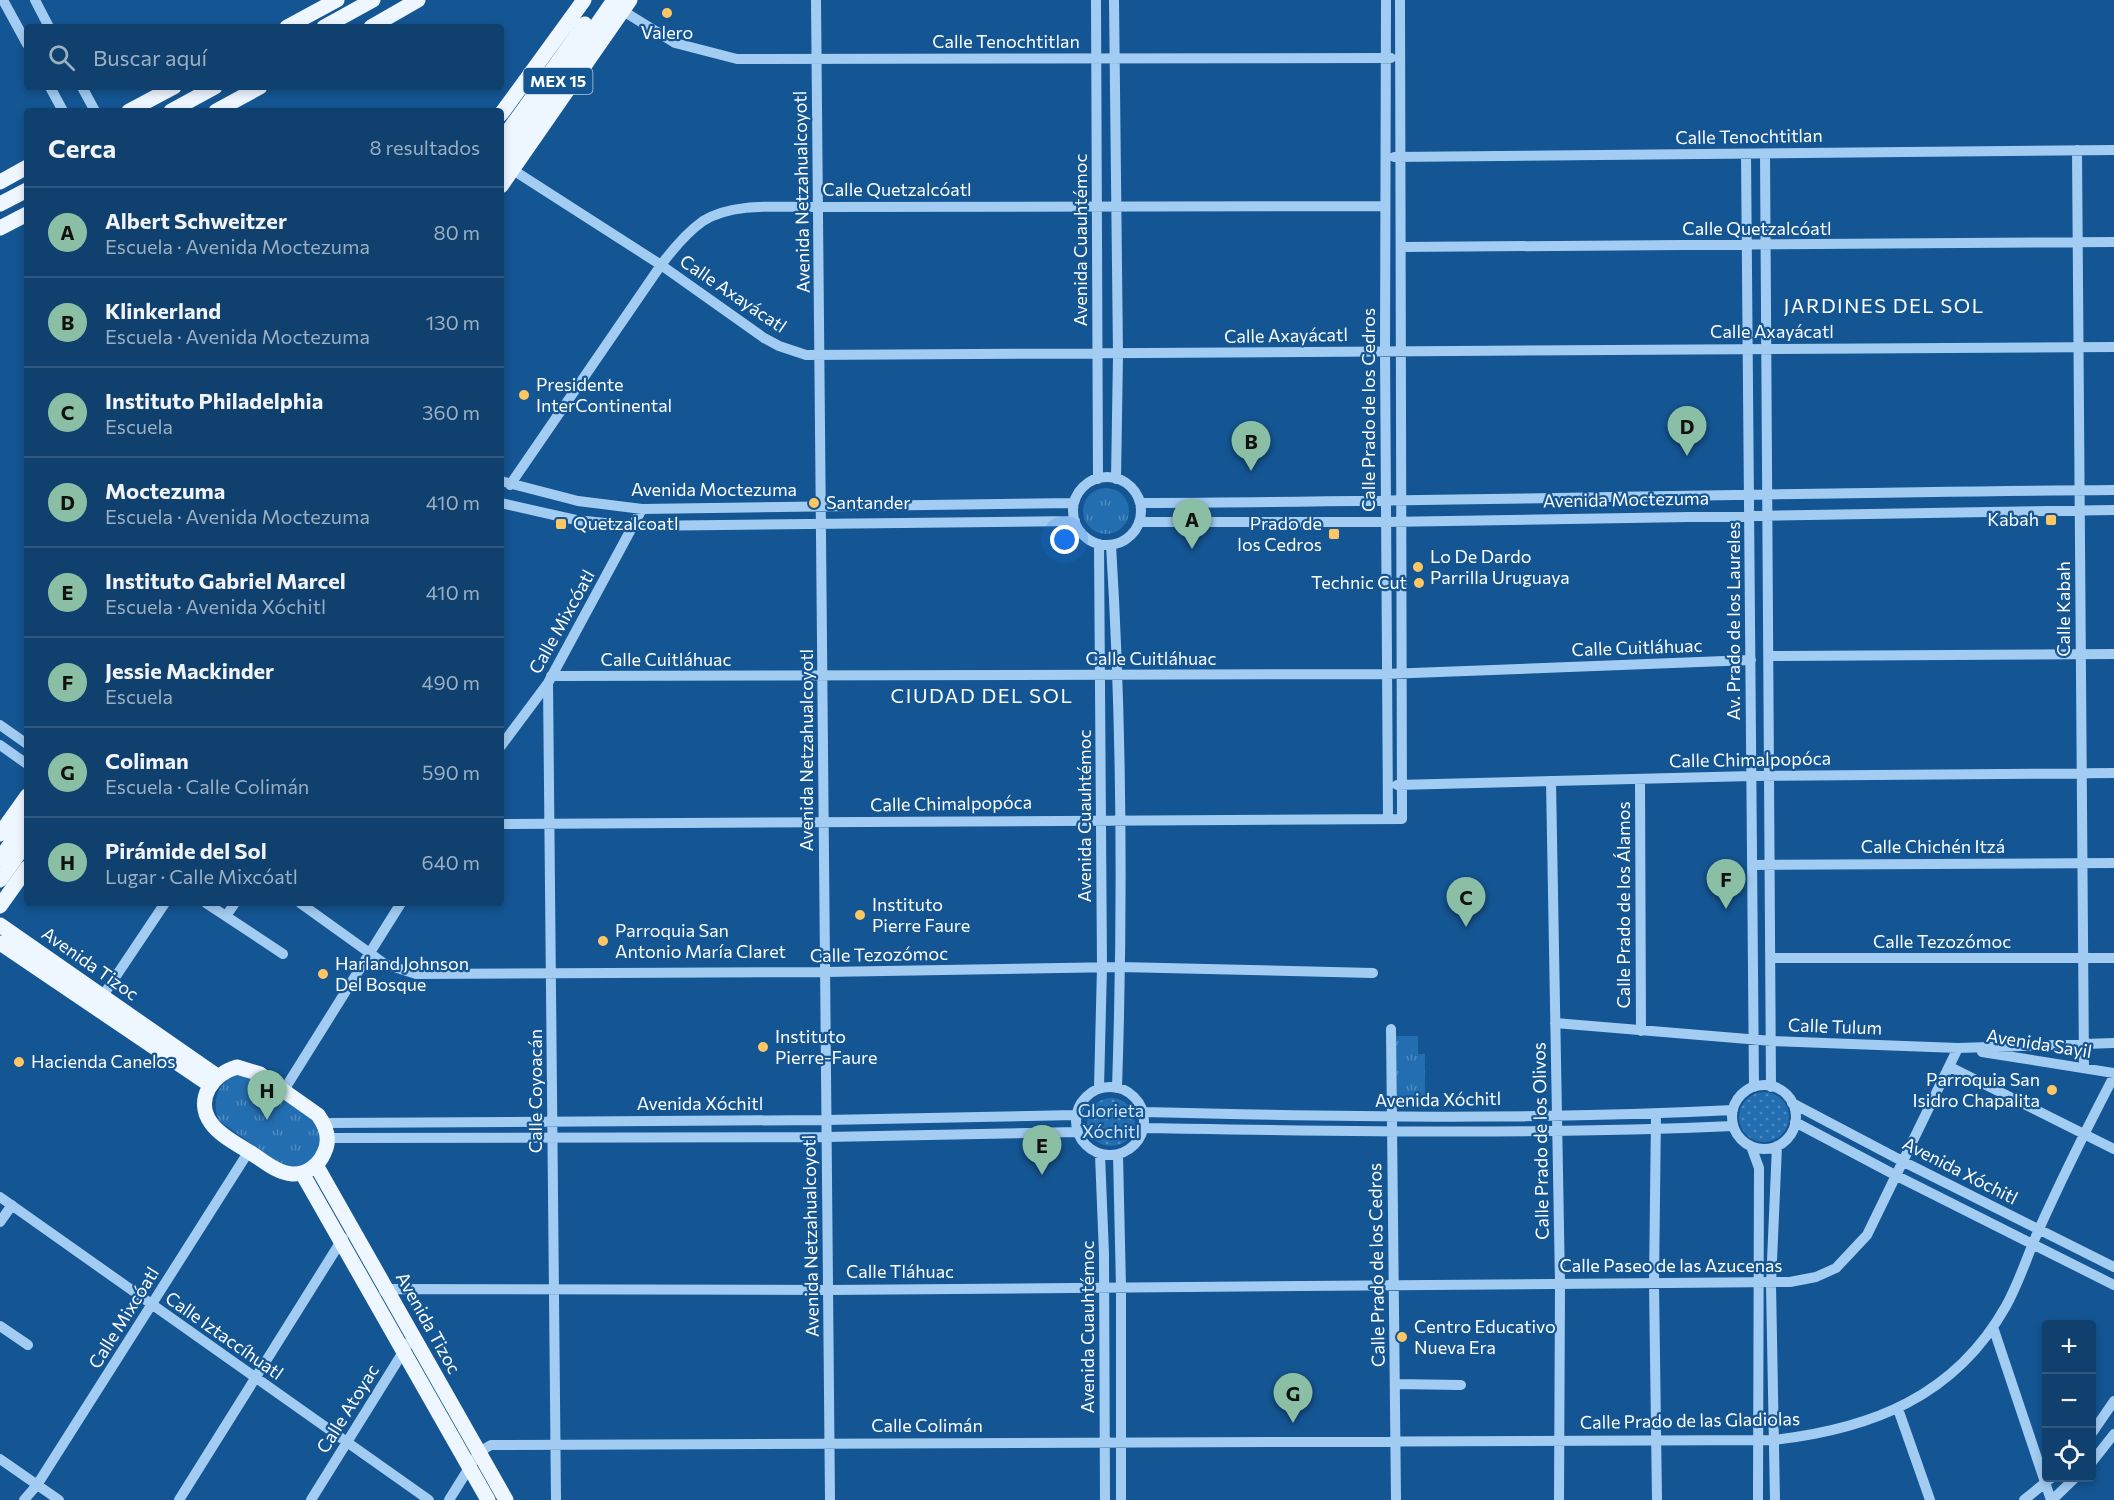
<!DOCTYPE html>
<html lang="es">
<meta charset="utf-8">
<style>
:root{--surface:#0f406e;--page:#184773;--text:#f1f3f6;--muted:#9bafc2;--line:#2f5981;--accent:#8abfa5}
body{margin:0;font-family:Commissioner,sans-serif;background:var(--page);color:var(--text)}
.controls{position:absolute;right:18px;bottom:18px;display:grid;overflow:hidden;border-radius:6px;box-shadow:0 3px 9px #0003}
.controls button{width:54px;height:54px;display:grid;place-items:center;padding:0;border:0;border-bottom:2px solid var(--line);background:var(--surface);color:var(--text);font:30px sans-serif}
.you{position:absolute;left:1065px;top:540px;width:21px;height:21px;margin:-15px;border:4px solid #fff;border-radius:50%;background:#1a73e8;box-shadow:0 0 0 9px #1a73e833}
.badge{display:grid;place-items:center;width:39px;height:39px;border-radius:50%;background:var(--accent);color:#111;font-size:20px;font-weight:700}
.pin{position:absolute;translate:-50% -50px;filter:drop-shadow(0 2px 3px #0008)}
.pin::after{content:'';position:absolute;top:32px;width:21px;height:18px;background:inherit;clip-path:polygon(0 0,100% 0,50% 100%)}
.list{margin:0;padding:0;list-style:none}
h2{display:flex;justify-content:space-between;align-items:center;height:78px;margin:0;padding:0 24px;font-size:26px}
h2 small{font-size:20px;font-weight:400;color:var(--muted)}
.list li{display:grid;grid-template-columns:39px 1fr auto;gap:18px;align-items:center;box-sizing:border-box;height:90px;padding:0 24px;border-top:2px solid var(--line)}
.list b{display:block;font-size:22px;white-space:nowrap}
.list p{margin:0;font-size:20px;white-space:nowrap;color:var(--muted)}
.list em{font-size:20px;font-style:normal;color:var(--muted)}
.icon{flex:none;width:33px;height:33px;fill:none;stroke:currentColor;stroke-width:2;stroke-linecap:round;stroke-linejoin:round}
.map{position:relative;flex:none;width:2114px;height:1500px;overflow:hidden}
.search{position:absolute;background:var(--surface);box-shadow:0 3px 9px #0003;left:24px;top:24px;width:480px;height:66px;display:flex;align-items:center;gap:15px;box-sizing:border-box;padding:0 21px;border-radius:6px;color:var(--muted);font-size:22px}
.panel{position:absolute;background:var(--surface);box-shadow:0 3px 9px #0003;left:24px;top:108px;width:480px;height:798px;border-radius:6px}
.map>svg:first-child{display:block}
</style>
<div class="map">
<svg width="2114" height="1500" viewBox="0 0 2114 1500">
<defs>
<pattern id="grass-tufts" width="24" height="20" patternUnits="userSpaceOnUse" patternTransform="scale(1.5)"><rect width="24" height="20" fill="#236eb0"/><path d="M3 7l-1-3M5 7V3M7 7l1-3M15 17l-1-3M17 17v-4M19 17l1-3" fill="none" stroke="#4f8bc0"/></pattern>
<pattern id="garden-dots" width="8" height="8" patternUnits="userSpaceOnUse" patternTransform="scale(1.5)"><rect width="8" height="8" fill="#236eb0"/><path d="M2 2h.1M6 6h.1" fill="none" stroke="#4f8bc0" stroke-width="1.8" stroke-linecap="round"/></pattern>
</defs>
<rect width="100%" height="100%" fill="#145593"/>
<path fill="url(#grass-tufts)" d="M1083 511a23 23 0 1 1 46 0a23 23 0 1 1-46 0Z
M 1393,1036 L 1418,1036 L 1418,1054 L 1425,1054 L 1425,1100 L 1393,1100 Z
M 239,1074 L 251,1077 L 316,1121 C 324,1146 319,1153 300,1169 L 284,1167 L 218,1120 C 212,1098 217,1083 239,1074 Z"/>
<path fill="url(#garden-dots)" d="M1739 1117a25 25 0 1 1 50 0a25 25 0 1 1-50 0Z
M1087 1122a24 24 0 1 1 48 0a24 24 0 1 1-48 0Z"/>
<g fill="none" stroke-linecap="round" stroke-linejoin="round">
<path stroke="#a3ccf2" stroke-width="10" d="M 3,0 L 27,44
M 35,0 L 49,27
M 816,0 L 830,1500
M 1096,0 L 1098,479
M 1114,0 L 1118,355 L 1116,479
M 1386,0 L 1385,351 L 1388,819
M 623,11 L 675,43 L 737,59 L 1391,58
M 50,87 L 63,111
M 82,87 L 95,111
M 2077,150 L 2084,1068
M 1746,154 L 1754,1087
M 1765,154 L 1771,1087
M 1394,157 L 2114,150
M 513,170 L 661,265 L 764,338 L 779,346 L 806,355 L 2114,347
M 1401,247 L 2114,242
M1073 511a34 34 0 1 1 68 0a34 34 0 1 1-68 0Z
M 501,481 L 578,501 L 642,509 L 1074,503
M 510,485 L 661,265 C 673,249 686,233 703,221 C 735,201 783,208 819,207 L 1385,206
M 501,503 L 576,520 L 634,526 L 1075,521
M 1140,503 C 1465,502 1789,492 2114,490
M 1139,522 L 1386,522 L 2114,510
M 1111,545 C 1122,726 1123,907 1117,1088
M 1769,656 L 2114,654
M 551,676 L 1386,674 L 1751,660
M 548,683 L 556,1500
M 0,725 L 27,744
M 0,745 L 27,764
M 501,746 L 548,683 L 642,509
M 1640,779 L 1641,1031
M 1551,781 L 1560,1284 L 1559,1500
M 1397,785 L 1752,776 L 2114,773
M 501,824 L 1402,819 L 1400,0
M 1752,865 L 2114,863
M 206,903 L 283,954
M 300,903 L 385,964 L 416,974 L 825,972 L 1120,967 L 1373,973
M 226,916 L 235,903
M 1771,958 L 2114,958
M 102,997 L 165,903
M 1555,1023 L 1772,1041 L 1958,1048 L 2114,1043
M 1391,1029 L 1396,1500
M 1982,1052 L 2114,1073
M 1950,1067 L 2114,1149
M1732 1117a32 32 0 1 1 64 0a32 32 0 1 1-64 0Z
M1076 1121a34 34 0 1 1 68 0a34 34 0 1 1-68 0Z
M 1099,1088 L 1102,967 L 1099,544
M 284,1090 L 401,903
M 1792,1103 L 1904,1162 L 2114,1267
M 1143,1112 C 1340,1117 1536,1120 1733,1110
M 1656,1114 L 1654,1283 L 1657,1500
M 1795,1122 L 1897,1176 L 2114,1285
M 324,1123 L 826,1120 L 1076,1115
M 1143,1128 C 1340,1131 1537,1135 1733,1126
M 327,1138 L 827,1137 L 1076,1132
M 1751,1146 L 1759,1168 L 1758,1500
M 1100,1155 L 1104,1254 L 1105,1500
M 1118,1155 L 1121,1287 L 1121,1500
M 0,1197 L 429,1500
M 0,1222 L 12,1205
M 384,1291 L 387,1289 L 828,1290 L 1790,1282 L 1816,1277 L 1836,1268 L 1867,1235 L 1958,1048
M 0,1326 L 28,1345
M 1993,1327 L 2051,1500
M 1395,1384 L 1461,1385
M 1898,1409 L 1930,1500
M 2092,1433 L 2114,1401
M 0,1459 L 59,1500
M 2092,1462 L 2114,1434
M 24,1500 L 37,1485 L 249,1151
M 179,1500 L 343,1238
M 311,1500 L 413,1336
M 449,1500 L 479,1452 L 491,1445 L 1773,1440 C 1871,1429 1955,1397 2006,1306 C 2020,1281 2028,1253 2040,1227 C 2063,1176 2088,1126 2114,1076
M 1775,1500 L 1771,1284 L 1777,1146
M 2024,1500 L 2051,1478
M 2052,1500 L 2075,1478"/>
<path stroke="#eef6ff" stroke-width="15" d="M 287,27 L 337,0
M 324,27 L 373,0
M 371,27 L 418,0
M 129,111 L 174,87
M 171,111 L 215,87
M 216,111 L 260,87
M 501,114 L 584,0
M 501,141 L 585,24
M 501,163 L 614,0
M 0,182 L 27,167
M 501,186 L 630,0
M 0,204 L 27,190
M 0,228 L 27,214
M 0,834 L 27,796
M 0,859 L 27,820
M 0,880 L 27,842
M 0,906 L 27,868
M 0,925 L 217,1076
M 0,943 L 210,1085
M 237,1067 L 260,1074 L 318,1115 C 326,1126 331,1139 324,1153 C 319,1165 306,1175 292,1174 C 277,1173 264,1161 251,1153 C 239,1145 220,1136 211,1123 C 194,1099 213,1074 237,1067 Z
M 316,1165 L 506,1500
M 302,1173 L 488,1500"/>
</g>
<g fill="#ffc664" stroke="#145593" stroke-width="2">
<circle cx="667" cy="13" r="6"/>
<circle cx="524" cy="395" r="6"/>
<circle cx="814" cy="503" r="6"/>
<rect x="2045" y="514" width="12" height="12" rx="3"/>
<rect x="555" y="518" width="12" height="12" rx="3"/>
<rect x="1328" y="528" width="12" height="12" rx="3"/>
<circle cx="1418" cy="567" r="6"/>
<circle cx="1419" cy="583" r="6"/>
<circle cx="860" cy="915" r="6"/>
<circle cx="603" cy="941" r="6"/>
<circle cx="323" cy="974" r="6"/>
<circle cx="763" cy="1047" r="6"/>
<circle cx="19" cy="1062" r="6"/>
<circle cx="2052" cy="1090" r="6"/>
<circle cx="1402" cy="1337" r="6"/>
</g>
<g text-anchor="middle" stroke-width="4.5" stroke-linejoin="round" paint-order="stroke">
<rect fill="#145593" stroke="#b8ccdf" stroke-width="1.5" x="523.5" y="68" width="69" height="26" rx="4.5"/>
<g font-size="16" font-weight="bold" fill="#fff">
<text x="558" y="87">MEX 15</text>
</g>
<g font-size="18" fill="#fff" stroke="#145593" text-anchor="start">
<text x="667" y="39" text-anchor="middle">Valero</text>
<text x="536" y="391">Presidente<tspan x="536" dy="21">InterContinental</tspan></text>
<text x="826" y="509">Santander</text>
<text x="2039" y="526" text-anchor="end">Kabah</text>
<text x="573" y="530">Quetzalcoatl</text>
<text x="1322" y="530" text-anchor="end">Prado de<tspan x="1322" dy="21">los Cedros</tspan></text>
<text x="1430" y="563">Lo De Dardo<tspan x="1430" dy="21">Parrilla Uruguaya</tspan></text>
<text x="1407" y="589" text-anchor="end">Technic Cut</text>
<text x="872" y="911">Instituto<tspan x="872" dy="21">Pierre Faure</tspan></text>
<text x="615" y="937">Parroquia San<tspan x="615" dy="21">Antonio María Claret</tspan></text>
<text x="335" y="970">Harland Johnson<tspan x="335" dy="21">Del Bosque</tspan></text>
<text x="775" y="1043">Instituto<tspan x="775" dy="21">Pierre-Faure</tspan></text>
<text x="31" y="1068">Hacienda Canelos</text>
<text x="2040" y="1086" text-anchor="end">Parroquia San<tspan x="2040" dy="21">Isidro Chapalita</tspan></text>
<text x="1414" y="1333">Centro Educativo<tspan x="1414" dy="21">Nueva Era</tspan></text>
</g>
<g font-size="18" fill="#fff" stroke="#145593">
<text x="1006" y="48">Calle Tenochtitlan</text>
<text transform="translate(1749 137) rotate(-1)" y="6">Calle Tenochtitlan</text>
<text x="897" y="196">Calle Quetzalcóatl</text>
<text transform="translate(802 192) rotate(-91)" y="6">Avenida Netzahualcoyotl</text>
<text x="1757" y="235">Calle Quetzalcóatl</text>
<text transform="translate(1081 240) rotate(-90)" y="6">Avenida Cuauhtémoc</text>
<text transform="translate(733 294) rotate(34)" y="6">Calle Axayácatl</text>
<text x="1772" y="338">Calle Axayácatl</text>
<text transform="translate(1286 336) rotate(-1)" y="6">Calle Axayácatl</text>
<text transform="translate(1369 410) rotate(-90)" y="6">Calle Prado de los Cedros</text>
<text x="714" y="496">Avenida Moctezuma</text>
<text transform="translate(1626 500) rotate(-1)" y="6">Avenida Moctezuma</text>
<text transform="translate(2064 609) rotate(-90)" y="6">Calle Kabah</text>
<text transform="translate(1734 621) rotate(-90)" y="6">Av. Prado de los Laureles</text>
<text transform="translate(562 622) rotate(-61)" y="6">Calle Mixcóatl</text>
<text transform="translate(1637 648) rotate(-2)" y="6">Calle Cuitláhuac</text>
<text x="1151" y="665">Calle Cuitláhuac</text>
<text x="666" y="666">Calle Cuitláhuac</text>
<text transform="translate(807 750) rotate(-90)" y="6">Avenida Netzahualcoyotl</text>
<text transform="translate(1750 760) rotate(-1)" y="6">Calle Chimalpopóca</text>
<text transform="translate(951 804) rotate(-1)" y="6">Calle Chimalpopóca</text>
<text transform="translate(1085 816) rotate(-90)" y="6">Avenida Cuauhtémoc</text>
<text x="1933" y="853">Calle Chichén Itzá</text>
<text transform="translate(1624 905) rotate(-90)" y="6">Calle Prado de los Álamos</text>
<text x="1942" y="948">Calle Tezozómoc</text>
<text transform="translate(879 955) rotate(-1)" y="6">Calle Tezozómoc</text>
<text transform="translate(90 964) rotate(35)" y="6">Avenida Tizoc</text>
<text transform="translate(1835 1027) rotate(2)" y="6">Calle Tulum</text>
<text transform="translate(2039 1044) rotate(9)" y="6">Avenida Sayil</text>
<text transform="translate(536 1091) rotate(-90)" y="6">Calle Coyoacán</text>
<text transform="translate(1438 1100) rotate(-1)" y="6">Avenida Xóchitl</text>
<text x="700" y="1110">Avenida Xóchitl</text>
<text transform="translate(1541 1141) rotate(-91)" y="6">Calle Prado de los Olivos</text>
<text transform="translate(1960 1171) rotate(27)" y="6">Avenida Xóchitl</text>
<text transform="translate(811 1236) rotate(-91)" y="6">Avenida Netzahualcoyotl</text>
<text transform="translate(1377 1265) rotate(-91)" y="6">Calle Prado de los Cedros</text>
<text x="1671" y="1272">Calle Paseo de las Azucenas</text>
<text x="900" y="1278">Calle Tláhuac</text>
<text transform="translate(124 1318) rotate(-58)" y="6">Calle Mixcóatl</text>
<text transform="translate(428 1323) rotate(61)" y="6">Avenida Tizoc</text>
<text transform="translate(1088 1327) rotate(-90)" y="6">Avenida Cuauhtémoc</text>
<text transform="translate(224 1336) rotate(35)" y="6">Calle Iztaccíhuatl</text>
<text transform="translate(348 1409) rotate(-58)" y="6">Calle Atoyac</text>
<text transform="translate(1690 1421) rotate(-1)" y="6">Calle Prado de las Gladiolas</text>
<text x="927" y="1432">Calle Colimán</text>
</g>
<g font-size="18" fill="#cae5fc" stroke="#145593">
<text x="1111" y="1117">Glorieta<tspan x="1111" dy="21">Xóchitl</tspan></text>
</g>
<g font-size="20" letter-spacing="1.5" fill="#fff" stroke="#145593">
<text x="1884" y="313">JARDINES DEL SOL</text>
<text x="982" y="703">CIUDAD DEL SOL</text>
</g>
</g>
</svg>
<div class="controls">
<button>+</button>
<button>−</button>
<button><svg class="icon" aria-label="locate" viewBox="0 0 24 24"><circle cx="12" cy="12" r="6"/><path d="M12 2v4M12 18v4M2 12h4M18 12h4"/></svg></button>
</div>
<div class="you"></div>
<div class="pin badge" style="left:1192px;top:549px">A</div>
<div class="pin badge" style="left:1251px;top:471px">B</div>
<div class="pin badge" style="left:1466px;top:927px">C</div>
<div class="pin badge" style="left:1687px;top:456px">D</div>
<div class="pin badge" style="left:1042px;top:1175px">E</div>
<div class="pin badge" style="left:1726px;top:909px">F</div>
<div class="pin badge" style="left:1293px;top:1423px">G</div>
<div class="pin badge" style="left:267px;top:1120px">H</div>
<div class="search"><svg class="icon" aria-label="search" viewBox="0 0 24 24"><circle cx="10" cy="10" r="6"/><path d="M15 15l6 6"/></svg>Buscar aquí</div>
<section class="panel">
<h2>Cerca<small>8 resultados</small></h2>
<ul class="list">
<li><span class="badge">A</span><div><b>Albert Schweitzer</b><p>Escuela · Avenida Moctezuma</p></div><em>80 m</em></li>
<li><span class="badge">B</span><div><b>Klinkerland</b><p>Escuela · Avenida Moctezuma</p></div><em>130 m</em></li>
<li><span class="badge">C</span><div><b>Instituto Philadelphia</b><p>Escuela</p></div><em>360 m</em></li>
<li><span class="badge">D</span><div><b>Moctezuma</b><p>Escuela · Avenida Moctezuma</p></div><em>410 m</em></li>
<li><span class="badge">E</span><div><b>Instituto Gabriel Marcel</b><p>Escuela · Avenida Xóchitl</p></div><em>410 m</em></li>
<li><span class="badge">F</span><div><b>Jessie Mackinder</b><p>Escuela</p></div><em>490 m</em></li>
<li><span class="badge">G</span><div><b>Coliman</b><p>Escuela · Calle Colimán</p></div><em>590 m</em></li>
<li><span class="badge">H</span><div><b>Pirámide del Sol</b><p>Lugar · Calle Mixcóatl</p></div><em>640 m</em></li>
</ul>
</section>
</div>
